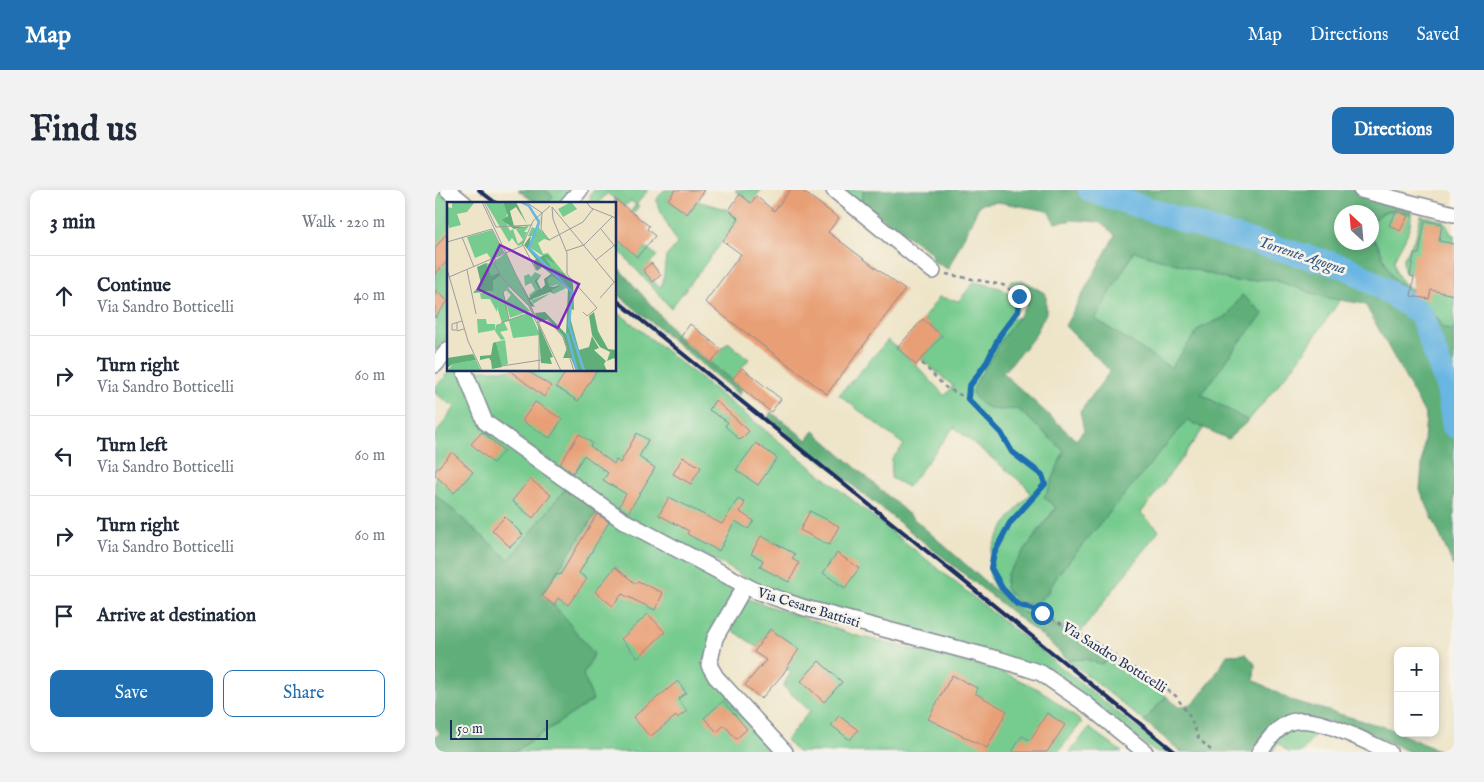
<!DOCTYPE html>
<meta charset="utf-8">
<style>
:root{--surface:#fff;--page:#f2f2f3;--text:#1f2937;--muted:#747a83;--line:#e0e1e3;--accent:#1f6fb2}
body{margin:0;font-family:"IM FELL English",serif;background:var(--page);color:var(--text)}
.controls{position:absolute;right:15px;bottom:15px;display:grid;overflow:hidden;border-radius:10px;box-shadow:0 2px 8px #0003}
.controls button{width:45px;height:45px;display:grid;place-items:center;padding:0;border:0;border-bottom:1px solid var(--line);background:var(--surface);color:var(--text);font:25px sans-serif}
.compass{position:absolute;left:899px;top:15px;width:45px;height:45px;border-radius:50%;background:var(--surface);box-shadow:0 2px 8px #0003;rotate:334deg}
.scale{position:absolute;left:15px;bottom:12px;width:98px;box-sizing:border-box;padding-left:5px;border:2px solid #1b2f5e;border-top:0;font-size:14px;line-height:18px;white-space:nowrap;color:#1b2f5e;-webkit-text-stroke:4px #f7f3e8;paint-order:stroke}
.stop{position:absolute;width:15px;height:15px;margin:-11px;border:4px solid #1f6fb2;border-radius:50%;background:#fff}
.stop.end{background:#1f6fb2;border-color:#fff;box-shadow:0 1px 5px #0008}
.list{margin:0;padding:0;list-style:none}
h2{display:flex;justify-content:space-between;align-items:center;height:65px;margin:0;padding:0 20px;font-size:21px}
h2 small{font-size:16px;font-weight:400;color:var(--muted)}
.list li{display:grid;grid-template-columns:32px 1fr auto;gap:15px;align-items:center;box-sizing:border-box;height:80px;padding:0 20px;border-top:1px solid var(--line)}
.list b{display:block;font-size:19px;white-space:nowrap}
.list p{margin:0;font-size:16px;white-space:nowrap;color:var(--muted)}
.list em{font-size:16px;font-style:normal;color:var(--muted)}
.actions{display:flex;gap:10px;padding:15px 20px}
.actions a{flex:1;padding:11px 0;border:1px solid var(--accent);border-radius:10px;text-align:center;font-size:18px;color:var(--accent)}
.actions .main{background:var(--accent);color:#fff}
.icon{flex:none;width:28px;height:28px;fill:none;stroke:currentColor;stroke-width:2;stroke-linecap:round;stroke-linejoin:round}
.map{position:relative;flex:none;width:1019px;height:562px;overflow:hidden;border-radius:10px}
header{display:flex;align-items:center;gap:30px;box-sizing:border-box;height:70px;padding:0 25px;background:var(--accent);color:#fff}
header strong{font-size:24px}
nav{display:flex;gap:28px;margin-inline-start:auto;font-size:18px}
.intro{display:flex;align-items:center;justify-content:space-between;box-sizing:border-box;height:120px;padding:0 30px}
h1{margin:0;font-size:35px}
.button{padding:12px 22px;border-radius:10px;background:var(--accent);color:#fff;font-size:18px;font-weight:700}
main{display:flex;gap:30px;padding:0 30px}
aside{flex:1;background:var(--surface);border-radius:10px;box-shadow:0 2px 8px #0003}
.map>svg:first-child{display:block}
</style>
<header>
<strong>Map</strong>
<nav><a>Map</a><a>Directions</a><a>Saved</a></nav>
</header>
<div class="intro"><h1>Find us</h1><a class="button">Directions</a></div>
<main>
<aside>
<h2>3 min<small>Walk · 220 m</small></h2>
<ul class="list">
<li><svg class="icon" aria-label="ahead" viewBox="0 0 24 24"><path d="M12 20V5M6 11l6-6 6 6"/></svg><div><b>Continue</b><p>Via Sandro Botticelli</p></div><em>40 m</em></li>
<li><svg class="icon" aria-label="right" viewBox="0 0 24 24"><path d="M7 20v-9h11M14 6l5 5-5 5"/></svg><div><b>Turn right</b><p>Via Sandro Botticelli</p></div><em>60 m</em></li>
<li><svg class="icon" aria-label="left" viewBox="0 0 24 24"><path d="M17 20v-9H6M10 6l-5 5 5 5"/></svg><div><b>Turn left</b><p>Via Sandro Botticelli</p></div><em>60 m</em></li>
<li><svg class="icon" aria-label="right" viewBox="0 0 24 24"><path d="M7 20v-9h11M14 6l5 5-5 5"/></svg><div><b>Turn right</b><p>Via Sandro Botticelli</p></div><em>60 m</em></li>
<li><svg class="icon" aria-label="arrive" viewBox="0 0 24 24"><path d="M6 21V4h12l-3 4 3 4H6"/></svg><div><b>Arrive at destination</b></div></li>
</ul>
<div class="actions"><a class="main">Save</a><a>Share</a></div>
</aside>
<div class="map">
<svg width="1019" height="562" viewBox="0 0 1019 562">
<rect width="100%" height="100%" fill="#f7f3e8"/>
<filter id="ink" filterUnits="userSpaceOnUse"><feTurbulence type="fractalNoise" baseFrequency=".02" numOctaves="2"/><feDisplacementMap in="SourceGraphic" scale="10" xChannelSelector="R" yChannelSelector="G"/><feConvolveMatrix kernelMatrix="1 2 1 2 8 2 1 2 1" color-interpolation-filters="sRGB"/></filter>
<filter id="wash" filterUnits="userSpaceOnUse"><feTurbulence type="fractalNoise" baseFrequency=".0096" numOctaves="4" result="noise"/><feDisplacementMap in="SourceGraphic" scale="20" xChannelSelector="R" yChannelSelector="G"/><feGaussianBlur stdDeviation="1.12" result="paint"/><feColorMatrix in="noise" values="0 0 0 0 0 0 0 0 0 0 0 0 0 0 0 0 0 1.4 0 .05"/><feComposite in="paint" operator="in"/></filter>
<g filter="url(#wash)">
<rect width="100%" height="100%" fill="#eee5c9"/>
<path fill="#76cb8e" stroke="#487d76" d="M 0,0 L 4,0 L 22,14 L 14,14 L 14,145 L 0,161 Z
M 110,0 L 138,0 L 126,14 L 113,13 L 118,6 Z
M 159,0 L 213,0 L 201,15 L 204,16 L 190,33 L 202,66 L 211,57 L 222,66 L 208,80 L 225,98 L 228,92 L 231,67 L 242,54 C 239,45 220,15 222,10 C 223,7 227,3 229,0 L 240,0 L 233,10 L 252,24 L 262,11 L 293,20 L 305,29 L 236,118 L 180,56 L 180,40 L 201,15 L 196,11 L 189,16 L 172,3 L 163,14 L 156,14 L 155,5 Z
M 300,0 L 326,0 L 316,13 Z
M 405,0 L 429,0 L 426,11 L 422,14 Z
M 959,19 L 976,24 C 977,42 966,54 959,70 L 961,82 L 969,95 C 946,87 952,58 937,49 L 936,32 L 947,22 Z
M 986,25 L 1009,31 L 1016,44 L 1019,45 L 1019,140 L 1009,139 L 1003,128 L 976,108 L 979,87 L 969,81 L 968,70 L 981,46 Z
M 699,61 L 798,91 L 837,89 L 892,108 L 905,110 L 862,172 L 813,231 L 766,204 C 787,177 805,149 829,124 L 807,106 L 792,126 L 764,139 L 736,178 L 660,129 Z
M 539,92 L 565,98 L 579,106 L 583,120 L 573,130 L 584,127 L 543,190 L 564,220 L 583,218 L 629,261 C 622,276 617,295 609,307 L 621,317 L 572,384 L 570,398 L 583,412 L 598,415 L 611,405 L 624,383 L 752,229 L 769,238 L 706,323 L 724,340 L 642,447 C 631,441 619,434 608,429 C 598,425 589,424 580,417 C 528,383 565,337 595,304 L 591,296 L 519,237 L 473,297 L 456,288 L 457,269 L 469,255 L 404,205 L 453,150 L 481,175 L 510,206 L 518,196 L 486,169 L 507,146 L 488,129 L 504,107 L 524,111 Z
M 180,120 L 732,562 L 720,562 L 632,492 L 613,480 L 358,408 L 324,395 L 291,376 L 188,325 L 57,229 L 34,180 L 180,180 Z
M 293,152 L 314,169 L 296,191 L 275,173 Z
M 17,180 L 29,180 L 50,232 L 187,330 L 310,396 L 274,475 L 350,562 L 79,562 L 158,510 L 119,415 L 106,405 L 162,322 L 130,299 L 74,370 L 0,304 L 0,245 L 20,217 L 0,203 L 0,197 Z
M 313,409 L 419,445 L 563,480 L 605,500 L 647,532 L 623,562 L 362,562 L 351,550 L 375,521 L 348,496 L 356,482 L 350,478 L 363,459 L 335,439 L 322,457 L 296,439 Z
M 650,469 L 666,474 L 676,469 L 706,485 L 731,506 L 709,531 L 633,470 Z
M 853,536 L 879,537 L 877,541 L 880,544 L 867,562 L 853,562 L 843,553 L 837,562 L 829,562 Z
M 654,538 L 687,562 L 635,562 Z"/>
<path fill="#60af79" stroke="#3e6f6c" d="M 83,0 L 110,0 L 118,6 L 113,14 L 102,14 Z
M 429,0 L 650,0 L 778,41 L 913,81 L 943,97 L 985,125 L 1011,201 L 1019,248 L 1019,377 L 985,300 L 991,226 L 930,114 L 892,108 L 837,89 L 798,91 L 699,61 L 660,129 L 736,178 L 764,139 L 792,126 L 807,105 L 829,124 C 805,148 788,177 766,204 L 813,231 L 793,249 L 752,230 L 624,383 L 611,405 L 598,415 L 583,412 L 570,398 L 572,384 L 621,318 L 609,307 C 617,295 622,276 629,261 L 583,219 C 561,220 551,223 537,203 L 542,191 L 568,148 L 592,115 L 587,104 L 573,95 L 576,91 L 589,91 L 611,104 L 611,123 L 599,147 L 568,183 L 641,250 L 649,240 L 645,222 L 675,181 L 630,136 L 680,45 L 664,32 L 639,30 L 620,33 L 613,21 L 563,12 L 545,14 L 513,79 L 496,70 L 497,63 L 453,33 L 426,11 Z
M 665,0 L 918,0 L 977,18 L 976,24 C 958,19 950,18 937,32 L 936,22 L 906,22 L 906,52 L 936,52 L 937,49 C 946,54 951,80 960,90 C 963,94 972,96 977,99 L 976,108 L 996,119 L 1009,139 L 1019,140 L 1019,192 L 998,140 L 988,122 L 914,76 Z
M 180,74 L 245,148 L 307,199 L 304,205 L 180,102 Z
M 336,222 L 372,250 L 379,241 L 579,417 L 599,428 L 606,428 L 668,461 L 676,469 L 666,474 L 650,469 L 633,470 L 613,451 L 333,228 Z
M 130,299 L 162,322 L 106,405 L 119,415 L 159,464 L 148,485 L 158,510 L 79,562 L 0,562 L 0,547 L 5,543 L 0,537 L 0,499 L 2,497 L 0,494 L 0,304 L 74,370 Z
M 811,464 L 820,474 L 819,490 L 855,510 L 953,538 L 1007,562 L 974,562 L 954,552 L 892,531 L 831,543 L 816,562 L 746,562 L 709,531 L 731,506 L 744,517 L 759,513 L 779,487 L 792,465 Z"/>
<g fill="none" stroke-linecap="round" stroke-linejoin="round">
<path stroke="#69b6e3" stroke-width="24" d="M 655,0 L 777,40 L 913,78 L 944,96 L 986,124 L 1013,199 L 1019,236"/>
</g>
<g id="blocks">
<path fill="#e89f75" d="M 240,0 L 270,0 L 252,24 L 233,10 Z
M 355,0 L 366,0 L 404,28 L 393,42 L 470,100 L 392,204 L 270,112 L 306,64 L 288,51 L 304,29 L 294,20 L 305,4 L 316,13 L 321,6 L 339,21 Z
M 180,9 L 214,36 L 212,39 L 220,46 L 202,67 L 180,47 Z
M 962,20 L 973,26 L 965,41 L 954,35 Z
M 990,31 L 1007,34 L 1004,51 L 1019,54 L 1019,105 L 996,100 L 994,109 L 976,106 L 979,87 L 975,86 L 979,64 L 984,64 Z
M 14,40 L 14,69 L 0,85 L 0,58 Z
M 216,73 L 226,85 L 218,92 L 208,80 Z
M 0,100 L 13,111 L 0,128 Z
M 488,129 L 507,146 L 481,175 L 462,158 Z
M 255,134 L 287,160 L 275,173 L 245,148 Z
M 307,178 L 346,209 L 336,222 L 296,190 Z
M 74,180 L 91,180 L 116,196 L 109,207 Z
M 132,180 L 162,180 L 143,211 L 121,197 Z
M 280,210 L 314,241 L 305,250 L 290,236 L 293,232 L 274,220 Z
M 100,212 L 127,229 L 115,248 L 87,231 Z
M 47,242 L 69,261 L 58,273 L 36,254 Z
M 202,243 L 213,250 L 204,267 L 220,278 L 193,323 L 184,316 L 191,304 L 168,290 L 173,283 L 149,265 L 138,283 L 125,274 L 144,244 L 157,253 L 155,256 L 179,274 L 181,270 L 185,273 Z
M 321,253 L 342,268 L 323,295 L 301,280 Z
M 17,262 L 38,282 L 19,303 L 0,285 L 0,281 Z
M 248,267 L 266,277 L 256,294 L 238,284 Z
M 95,289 L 116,305 L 98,328 L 77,311 Z
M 234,307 L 287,334 L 303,309 L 310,313 L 305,322 L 319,331 L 313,339 L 300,331 L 284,361 L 252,344 L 254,341 L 224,325 Z
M 375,321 L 404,336 L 394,355 L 365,340 Z
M 162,324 L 174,332 L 144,383 L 152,389 L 133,415 L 123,408 L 119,415 L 107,406 L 122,384 L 125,385 Z
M 70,327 L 88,345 L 75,357 L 57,340 Z
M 326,346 L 360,364 L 357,369 L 364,373 L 354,392 L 325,377 L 328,370 L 316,364 Z
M 402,363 L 424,378 L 410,398 L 388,383 Z
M 180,377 L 201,394 L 203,391 L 228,403 L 220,420 L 187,404 L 178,416 L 160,402 Z
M 213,424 L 230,442 L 203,468 L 186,449 Z
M 335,439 L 364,459 L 348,484 L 326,509 L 310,495 L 331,470 L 319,462 Z
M 384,471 L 407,492 L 389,512 L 366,491 Z
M 517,485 L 542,498 L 540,503 L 572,521 L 552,558 L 493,529 Z
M 243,491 L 251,503 L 243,509 L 252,521 L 242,528 L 241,526 L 215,547 L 198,527 Z
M 288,511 L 312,539 L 301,549 L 289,535 L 282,542 L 269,528 Z
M 612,523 L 630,535 L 612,562 L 577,562 L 587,546 L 595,550 Z
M 404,526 L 423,540 L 415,550 L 396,535 Z"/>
</g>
</g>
<g filter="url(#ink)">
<use href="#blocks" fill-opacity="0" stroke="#848a94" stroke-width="1"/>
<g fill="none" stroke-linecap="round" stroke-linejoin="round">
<g stroke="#848a94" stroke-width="18">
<path id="minor" d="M 13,0 L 30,14
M 399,0 L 498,81
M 926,0 L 1019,24
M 133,14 L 145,0
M 0,175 L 14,159
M 29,180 L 50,232 L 187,330 L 321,401 L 370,418 L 566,470 L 606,483 L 651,514 L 710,562
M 310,396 L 280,448 L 274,475 L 281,487 L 350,562
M 824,562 C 832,552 839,541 851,534 C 876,520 930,552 954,562"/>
</g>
<path stroke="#848a94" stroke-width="2.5" stroke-dasharray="4 4" stroke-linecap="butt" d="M 511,84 L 568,95 L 584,106 L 583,121 L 565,145 L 552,173 L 534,197 L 533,209 L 566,243 L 577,262 L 607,285 L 610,294 L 575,333 L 559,363 L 556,378 L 567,398 L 582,414 L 607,423 L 661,453 L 741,506 L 755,527 L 764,549 L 778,562
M 487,173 L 510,197 L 533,209"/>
<use href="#minor" stroke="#fff" stroke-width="15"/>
<path stroke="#1b2f5e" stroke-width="4" d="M 44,0 L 62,14
M 180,109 L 740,562"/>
</g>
</g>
<g fill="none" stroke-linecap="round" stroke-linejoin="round" filter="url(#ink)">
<path stroke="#1f6fb2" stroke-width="6" d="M 584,106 L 583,121 L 565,145 L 552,172 L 534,197 L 533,209 L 566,243 L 577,262 L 607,285 L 610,294 L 575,333 L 559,363 L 556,378 L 567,398 L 582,414 L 607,423"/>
</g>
<g text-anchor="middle" stroke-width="5" stroke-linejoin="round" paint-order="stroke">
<g font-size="14" fill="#1b2f5e" stroke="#f7f3e8">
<text transform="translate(374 417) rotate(17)" y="5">Via Cesare Battisti</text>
<text transform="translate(680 467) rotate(32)" y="5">Via Sandro Botticelli</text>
</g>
<g font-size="15" font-style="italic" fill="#325886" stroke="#f7f3e8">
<text transform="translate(867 65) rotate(18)" y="5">Torrente Agogna</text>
</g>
</g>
<g transform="translate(12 12)">
<rect width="169" height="169" fill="#eee5c9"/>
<path d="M 5,0 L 27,1 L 20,10 L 10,12 L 14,23 L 2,26 L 0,17 L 0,1 L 0,5 L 5,6 ZM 38,0 L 56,0 L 60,10 L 59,20 L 63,29 L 66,27 L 71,42 L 76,38 L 69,27 L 80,24 L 82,24 L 77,30 L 80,30 L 76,42 L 71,44 L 65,36 L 62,40 ZM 124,0 L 130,7 L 116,15 L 111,7 ZM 94,13 L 92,26 L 104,39 L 97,37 L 91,41 L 96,52 L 101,51 L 117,71 L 104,65 L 98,57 L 100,54 L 103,57 L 100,52 L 96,54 L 82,45 L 86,34 L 81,34 L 85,25 L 89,27 L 86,32 L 90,29 ZM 45,28 L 57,51 L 44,57 L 40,51 L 28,56 L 20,35 ZM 59,51 L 91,120 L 82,104 L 62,85 L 56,90 L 59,99 L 64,93 L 59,88 L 62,87 L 83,109 L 63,116 L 59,100 L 62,118 L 83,110 L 93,133 L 66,136 L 62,119 L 57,120 L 61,128 L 53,130 L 58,137 L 54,138 L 48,129 L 49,123 L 55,121 L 50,105 L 50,110 L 43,97 L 34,97 L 33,91 L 27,92 L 46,89 L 46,79 L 53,74 L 44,75 L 39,61 L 43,62 ZM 88,70 L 94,73 L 87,79 L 92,87 L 85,98 L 104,91 L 86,102 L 82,93 L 88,88 L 84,81 L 78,84 L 77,74 L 82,72 L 84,75 ZM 105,74 L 119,86 L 107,92 L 105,88 L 111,82 L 103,85 L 99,78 ZM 30,117 L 39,117 L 40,122 L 48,122 L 48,128 L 31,131 ZM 58,138 L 61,162 L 54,164 L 49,140 ZM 29,158 L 34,169 L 0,169 L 6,162 Z" fill="#76cb8e"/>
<path d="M 56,0 L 69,0 L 80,22 L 69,5 L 63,9 L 67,24 L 79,25 L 67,27 L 55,18 L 61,14 ZM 84,33 L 82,46 L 93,55 L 100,52 L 108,62 L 98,55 L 104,65 L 117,71 L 126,81 L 127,108 L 124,107 L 124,119 L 132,148 L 142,145 L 145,134 L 152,146 L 147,148 L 159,159 L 157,162 L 160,169 L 138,169 L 126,133 L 136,169 L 129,169 L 124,156 L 116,156 L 120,146 L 116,134 L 101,117 L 92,120 L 88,111 L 98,110 L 119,132 L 121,87 L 105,74 L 100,78 L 103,85 L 113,84 L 105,88 L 107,92 L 103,90 L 83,98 L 88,105 L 84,104 L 70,73 L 82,96 L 92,87 L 87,79 L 95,72 L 90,79 L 94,87 L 98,83 L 97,77 L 104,72 L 95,65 L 90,69 L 86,60 L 89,57 L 77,43 ZM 39,61 L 44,74 L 52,71 L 53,74 L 46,79 L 46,89 L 26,91 L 34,82 L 30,65 ZM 147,110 L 151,129 L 161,147 L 169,148 L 169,158 L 167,156 L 160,159 L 163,150 L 153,145 L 145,133 L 142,114 ZM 91,121 L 106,155 L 103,156 L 105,162 L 94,161 ZM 49,140 L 55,165 L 45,167 L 44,159 L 42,156 L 33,158 L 33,154 L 44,153 L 46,141 ZM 26,152 L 29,158 L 6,162 L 0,166 L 0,156 Z" fill="#60af79"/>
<path fill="none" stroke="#69b6e3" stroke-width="2.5" d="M 74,0 L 82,4 L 92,20 L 82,46 L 125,90 L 122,123 L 137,169M 120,131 L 130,169"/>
<path fill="none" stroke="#9a9c9e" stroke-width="1" d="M 35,0 L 114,169M 37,0 L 49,25 L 85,23M 79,0 L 95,11 L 94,27 L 102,38 L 136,20 L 146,7M 140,1 L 144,6 L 169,16M 105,5 L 106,17 L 120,51 L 120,72 L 150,106 L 140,114 L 136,110M 105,5 L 167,80M 154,27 L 169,46M 15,35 L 27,65M 0,40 L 45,27 L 57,51M 76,43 L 89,68M 119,49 L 137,43 L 166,14M 48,56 L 48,63 L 55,76 L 82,104 L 92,126 L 92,169M 149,58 L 169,42M 0,67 L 21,139 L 35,169M 20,68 L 29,112M 2,75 L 75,44 L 86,19 L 103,4M 62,86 L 56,90 L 62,118M 153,96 L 169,78M 10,121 L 10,129 L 17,127M 54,121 L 76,113M 90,121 L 100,117 L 116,135 L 127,169M 9,128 L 5,128 L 5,122 L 15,119M 55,164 L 94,158"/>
<path fill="#7b2cbf" fill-opacity="0.15" stroke="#7b2cbf" stroke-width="2.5" d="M 53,43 L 132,82 L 111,126 L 31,87 Z"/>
<rect width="169" height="169" fill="none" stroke="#1b2f5e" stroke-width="2.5"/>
</g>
</svg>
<div class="controls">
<button>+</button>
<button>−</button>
</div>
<svg class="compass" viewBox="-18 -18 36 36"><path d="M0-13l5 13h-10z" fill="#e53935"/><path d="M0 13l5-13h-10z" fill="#747a83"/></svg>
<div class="scale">50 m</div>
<div class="stop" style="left:607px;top:423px"></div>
<div class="stop end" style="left:584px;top:106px"></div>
</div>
</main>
